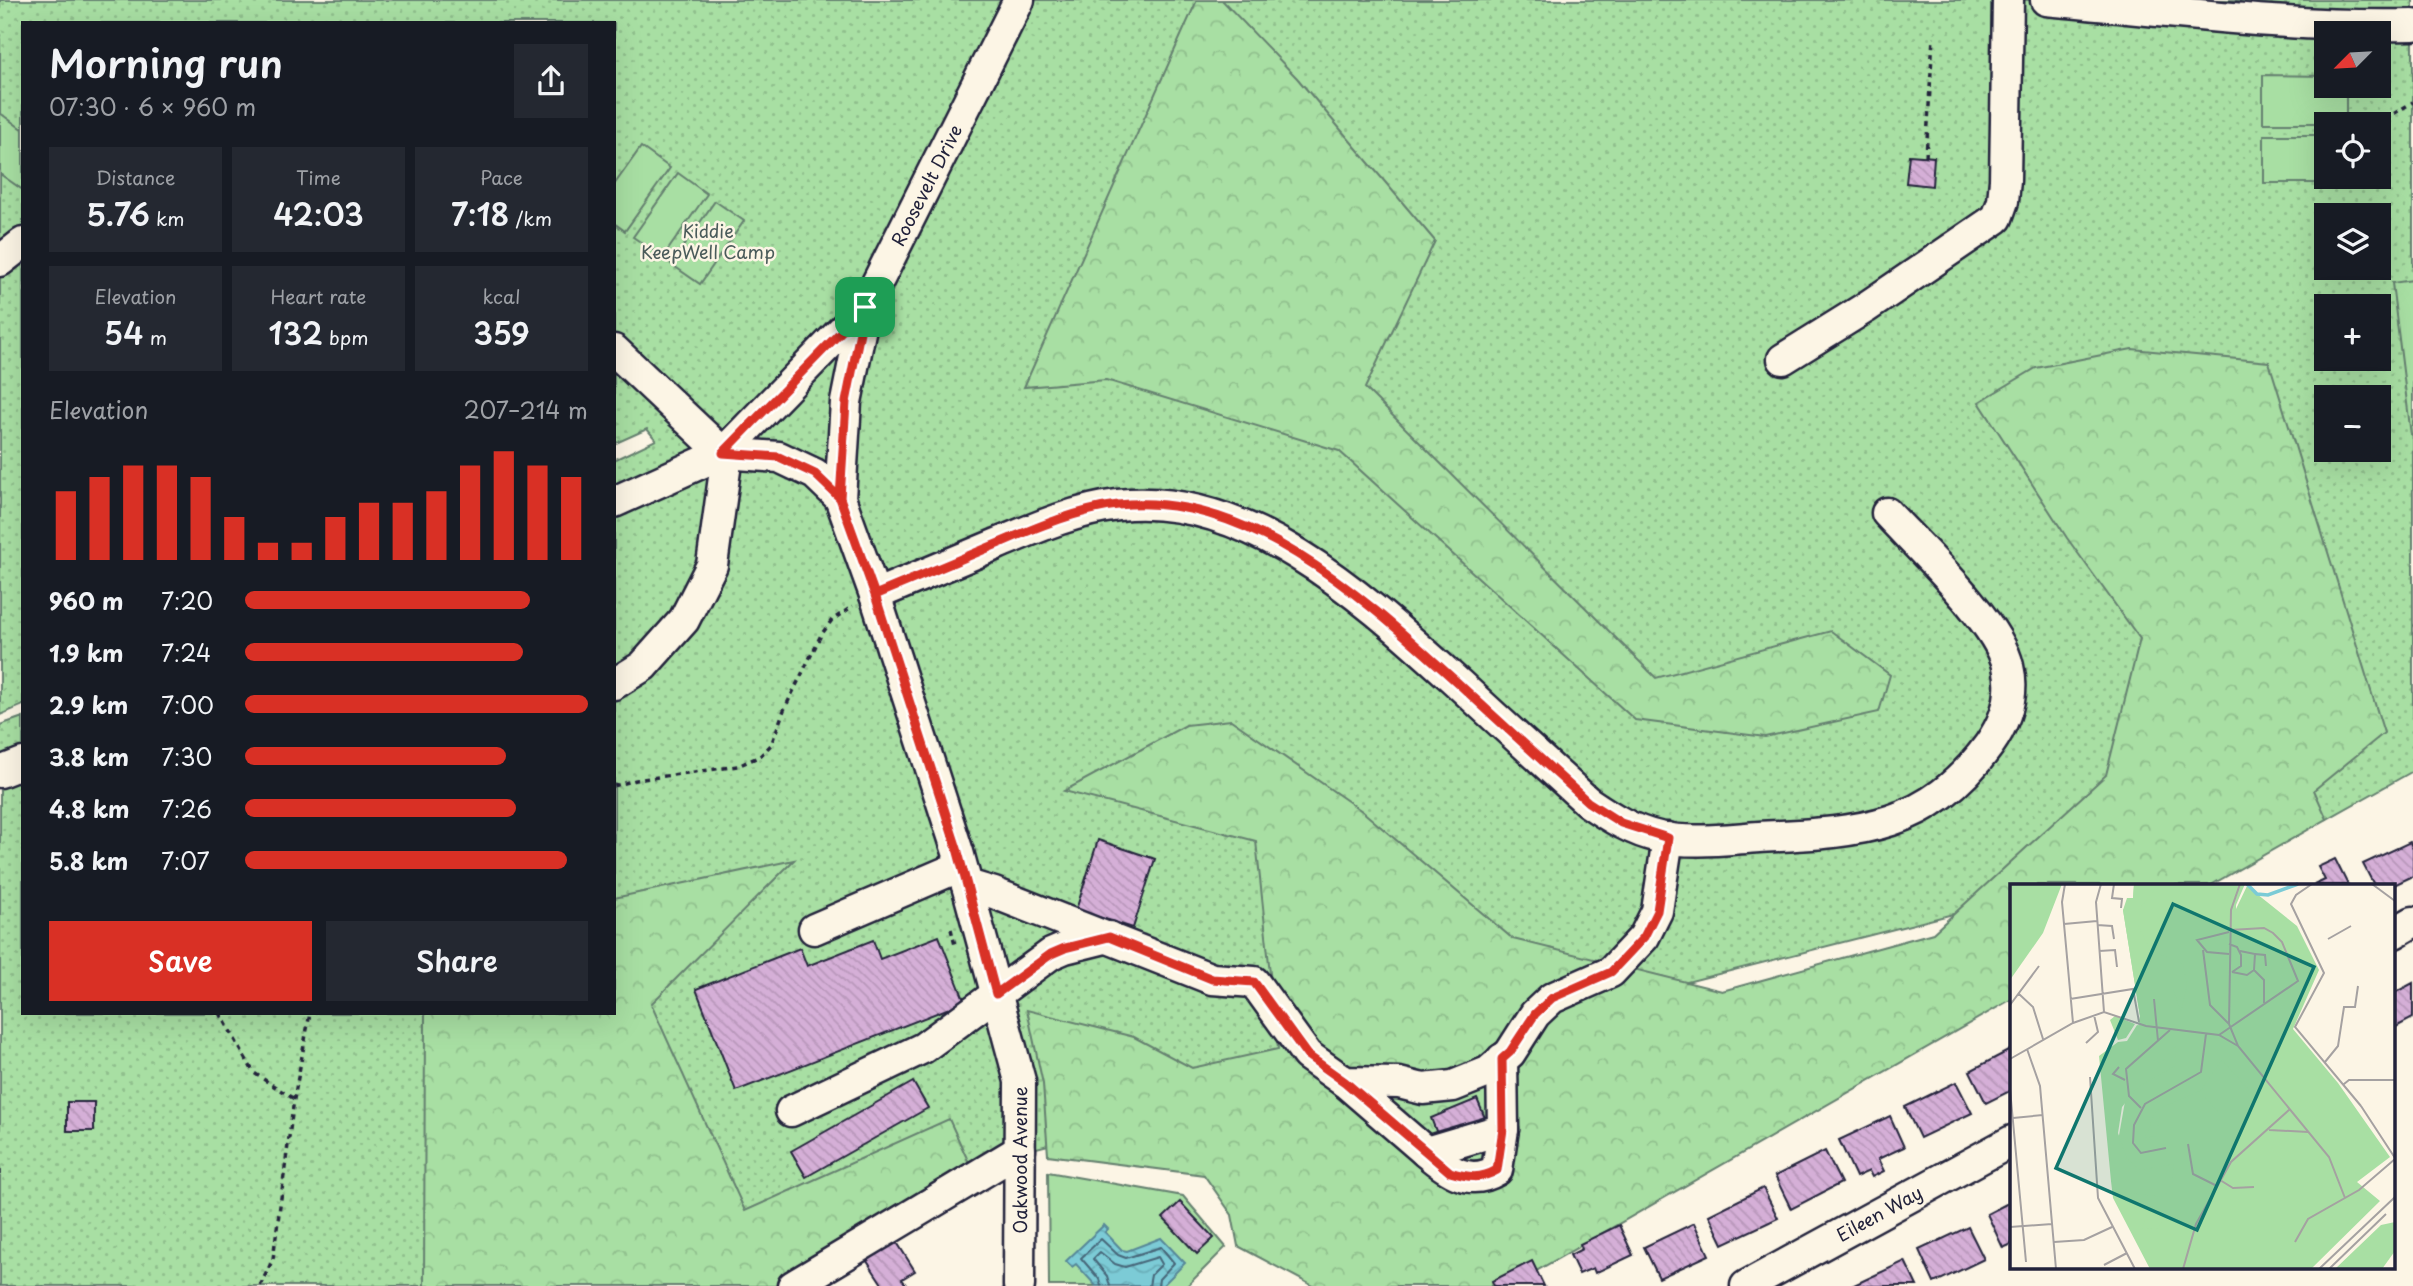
<!DOCTYPE html>
<meta charset="utf-8">
<style>
:root{--surface:#171b24;--page:#242831;--text:#f1f3f6;--muted:#9ea1a6;--accent:#d93025}
body{margin:0;font-family:"Playpen Sans",sans-serif;background:var(--page);color:var(--text);height:100vh;display:flex;flex-direction:column;font-size:26px;white-space:nowrap}
*{box-sizing:border-box;margin:0}
p{font-size:23px;color:var(--muted)}
.icon{flex:none;width:38px;height:38px;fill:none;stroke:currentColor;stroke-width:2;stroke-linecap:round;stroke-linejoin:round}
.map{position:relative;flex:1;overflow:hidden}
.side{position:absolute;left:21px;top:21px;width:595px;height:994px;display:flex;flex-direction:column;background:var(--surface);border-radius:0px;box-shadow:0 7px 28px #0002}
.side>*{flex:none}
.needle{width:46px;rotate:246deg}
.tools{position:absolute;left:2314px;top:21px;display:grid;gap:14px}
.tools a{display:grid;place-items:center;width:77px;height:77px;border-radius:0px;background:var(--surface);box-shadow:0 7px 28px #0002;font-size:35px}
.pin{position:absolute;display:grid;place-items:center;width:60px;height:60px;color:#fff;margin:-30px;border-radius:14px;box-shadow:0 4px 10px #0006}
.round{display:grid;place-items:center;flex:none;width:74px;height:74px;border-radius:0px;background:var(--page)}
.summary{display:flex;align-items:center;justify-content:space-between;height:119px;padding:0 28px}
h1{font-size:38px;font-weight:600;line-height:52px}
.figures{display:grid;grid-template-columns:repeat(3,1fr);gap:10px;height:119px;padding:7px 28px}
.figures div{display:grid;align-content:center;border-radius:0px;background:var(--page);text-align:center}
.figures b{font-size:30px;font-weight:600}
.figures small{font-size:19px;font-weight:400}
.figures p{font-size:19px}
.chart{height:196px;padding:14px 28px}
.chart p{display:flex;justify-content:space-between}
.chart svg{width:100%;height:126px;margin-top:7px;stroke:var(--accent);stroke-width:6}
.primary-button{display:flex;gap:14px;margin-top:auto;padding:14px 28px}
.primary-button a{flex:1;height:80px;border-radius:0px;background:var(--accent);color:#fff;font-size:28px;font-weight:600;line-height:80px;text-align:center}
.primary-button a+a{background:var(--page);color:var(--text)}
ul{padding:0 28px;list-style:none;font-size:23px}
li{display:grid;grid-template-columns:112px 84px 1fr;align-items:center;height:52px}
li i{height:18px;border-radius:9px;background:var(--accent)}
.map>svg:first-child{display:block}
.grass{fill:url(#grass-dots);stroke:#65806f;stroke-width:2;fill-rule:evenodd}
.forest{fill:url(#forest-crowns);stroke:#65806f;stroke-width:2}
.pitch{fill:#a8dfa3;stroke:#65806f;stroke-width:2}
.water{fill:url(#water-waves);stroke:#578798;stroke-width:2}
.lines{fill:none;stroke-linecap:round;stroke-linejoin:round}
.shore{stroke:#466679;stroke-width:2}
.building{fill:url(#building-back-hatch);stroke:#22223b;stroke-width:2}
.minor-casing{stroke:#22223b;stroke-width:35}
.path{stroke:#22223b;stroke-width:3.5;stroke-dasharray:5 5;stroke-linecap:butt}
.minor{stroke:#fcf5e5;stroke-width:30}
.route-casing{stroke:#fff;stroke-width:14}
.route{stroke:#d93025;stroke-width:9}
.labels{text-anchor:middle;dominant-baseline:central;stroke-width:5;stroke-linejoin:round;paint-order:stroke}
.street-label{font-size:18px;fill:#22223b;stroke:#fcf5e5}
.park-label{font-size:18px;fill:#4a5b5a;stroke:#fcf5e5}
.inset-river{fill:none;stroke:#7bcbd6;stroke-width:3.5}
.inset-road{fill:none;stroke:#a5a1a1;stroke-width:2}
.view{fill:#0f766e;fill-opacity:0.15;stroke:#0f766e;stroke-width:3.5}
.inset-edge{fill:none;stroke:#22223b;stroke-width:3.5}
</style>
<div class="map">
<svg width="2413" height="1286" viewBox="0 0 2413 1286">
<defs>
<pattern id="grass-dots" width="8" height="8" patternUnits="userSpaceOnUse" patternTransform="scale(1.75)"><rect width="8" height="8" fill="#a8dfa3"/><path d="M2 2h.1M6 6h.1" fill="none" stroke="#90bf8d" stroke-width="1.8" stroke-linecap="round"/></pattern>
<pattern id="forest-crowns" width="20" height="18" patternUnits="userSpaceOnUse" patternTransform="scale(1.75)"><rect width="20" height="18" fill="#a8dfa3"/><path d="M2 6a3 3 0 1 1 6 0M12 15a3 3 0 1 1 6 0" fill="none" stroke="#90bf8d"/></pattern>
<pattern id="water-waves" width="16" height="10" patternUnits="userSpaceOnUse" patternTransform="scale(1.75)"><rect width="16" height="10" fill="#7bcbd6"/><path d="M0 5q4-4 8 0t8 0" fill="none" stroke="#6aaeb9"/></pattern>
<pattern id="building-back-hatch" width="6" height="6" patternUnits="userSpaceOnUse" patternTransform="scale(1.75)"><rect width="6" height="6" fill="#d5afd7"/><path d="M-1 5l2 2M0 0l6 6M5-1l2 2" fill="none" stroke="#b796b9"/></pattern>
</defs>
<rect width="100%" height="100%" fill="#fcf5e5"/>
<filter id="ink" filterUnits="userSpaceOnUse"><feTurbulence type="fractalNoise" baseFrequency=".0143" numOctaves="2"/><feDisplacementMap in="SourceGraphic" scale="14" xChannelSelector="R" yChannelSelector="G"/><feConvolveMatrix kernelMatrix="1 2 1 2 8 2 1 2 1" color-interpolation-filters="sRGB"/></filter>
<g filter="url(#ink)">
<!-- grass -->
<path class="grass" d="M0,0h2413v771l-86,48 -315,66v14l-1042,266 -187,121h-783v-561l23,-8v296h591v-553l42,-20 -9,-11 -33,15v-421h-591v682l-23,10zM2326,33h52v53h-52zM2326,124h52v53h-52zM2326,215h52v53h-52zM2326,306h52v53h-52zM2326,397h52v53h-52z"/>
<!-- forest -->
<g class="forest">
<path d="M1197,0h25l75,78 138,163 -70,147 291,290 175,-47 59,44 -11,37 -114,25 -130,-17 -296,-269 -233,-71 -82,7z"/>
<path d="M2132,349l137,13 115,371 -70,57 13,29 -116,66h-199v114l-502,287h-197l-75,-40 -6,-31 -28,-40 -156,-20 -5,-71 -16,-74 107,27 58,31 86,-19 -22,-208 -192,-50 122,-66 45,-5 131,91 151,128 209,52 211,-58 173,-158 34,-136 -73,-101 -88,-136 57,-34z"/>
<path d="M794,860l-143,144 94,207 204,-92 21,46 -187,121h-359l1,-273h189v-115z"/>
</g>
<!-- pitch -->
<g class="pitch">
<path d="M2263,75l63,1v10h20v37h-83z"/>
<path d="M0,113l23,17v60l-23,-16z"/>
<path d="M2264,135h62v42h20v6h-82z"/>
<path d="M641,147l29,21 -45,63 -11,-8v-38z"/>
<path d="M678,173l29,21 -44,63 -30,-20z"/>
<path d="M715,201l29,20 -44,63 -29,-20z"/>
<path d="M2413,280v154l-2,1 -19,-152z"/>
<path d="M1048,1172l135,24 43,51 -39,39h-138z"/>
</g>
<!-- water -->
<path class="water" d="M1104,1225l4,4 -3,3 17,18 5,1 34,-13 24,25 -23,23h-66l-20,-22 -4,3 -6,-6z"/>
<g class="lines">
<!-- shore -->
<g class="shore">
<path d="M1101,1286l-2,-7 -18,-21 20,-19 17,16 8,3 35,-11 13,16 -15,16 -1,7"/>
<path d="M1110,1286l-3,-10 -14,-17 7,-7 15,12 10,3 33,-10 4,7 -11,11 -2,11"/>
</g>
</g>
<!-- building -->
<g class="building">
<path d="M1909,155l25,2 -2,29 -26,-3z"/>
<path d="M1098,840l57,19 -22,69 -57,-18z"/>
<path d="M2410,842l3,7v27l-19,9h-20l-11,-21z"/>
<path d="M2335,859l13,26h-34l11,-5 -7,-13z"/>
<path d="M939,936l26,66 -229,89 -40,-102 104,-41 7,18 66,-26 7,19z"/>
<path d="M2413,983v35l-19,10v-35z"/>
<path d="M2012,1049v41l-26,13 -16,-32z"/>
<path d="M913,1082l15,26 -122,69 -15,-26z"/>
<path d="M1956,1082l16,31 -52,25 -15,-31z"/>
<path d="M1477,1099l11,26 -47,19 -10,-26z"/>
<rect x="67" y="1102" width="27" height="29"/>
<path d="M1890,1116l14,31 -26,12 6,12 -12,6 -3,-6 -13,6 -17,-37z"/>
<path d="M1825,1151l16,32 -50,26 -16,-33z"/>
<path d="M1763,1188l15,30 -55,26 -14,-29z"/>
<path d="M2012,1201v43l-9,4 -16,-34z"/>
<path d="M1180,1202l34,36 -17,16 -34,-36z"/>
<path d="M1694,1223l15,32 -50,23 -15,-31z"/>
<path d="M1619,1225l14,30 -38,18 -2,-5 -14,6 -9,-19 12,-6 -2,-5z"/>
<path d="M1968,1227l16,32 -50,24 -15,-33z"/>
<path d="M893,1236l22,35 -13,8 5,7h-27l2,-2 -19,-29z"/>
<path d="M1532,1261l12,25h-50l-2,-5z"/>
<path d="M1905,1261l12,25h-65z"/>
</g>
<g class="lines">
<!-- minor casing -->
<g class="minor-casing">
<g id="minor">
<path d="M2046,0c122,11 244,28 367,25"/>
<path d="M0,261l23,-18"/>
<path d="M865,307l-19,95 -6,96 35,97 83,257 62,229 -1,205"/>
<path d="M614,350l109,103 56,4 36,17 25,24"/>
<path d="M1783,359l82,-51 132,-90 6,-17 2,-21 3,-180"/>
<path d="M614,502l109,-49 142,-146 154,-307"/>
<path d="M875,595c40,-17 81,-34 122,-51 38,-16 79,-34 121,-39 132,-15 250,97 341,179 43,40 86,79 129,118 22,15 44,29 71,35 32,7 68,2 100,0 99,-5 167,-6 230,-92 17,-24 26,-50 19,-79 -9,-43 -89,-118 -121,-153"/>
<path d="M614,684l29,-18 41,-46 28,-55 13,-95 -2,-17"/>
<path d="M0,772l23,-9"/>
<path d="M967,885l27,8 218,86 42,3 53,73 38,27 54,1 24,6 30,-3 35,-14 22,-19 25,-39 17,-16 59,-26 33,-35 13,-26 11,-73"/>
<path d="M814,929l147,-63"/>
<path d="M2394,933l19,-11"/>
<path d="M1345,1082l81,70 77,-23"/>
<path d="M791,1111l132,-63 128,-94 14,-6 44,-11"/>
<path d="M1426,1152c21,18 43,35 71,18l6,-41 -1,-70"/>
<path d="M793,1286l227,-136"/>
<path d="M1746,1286l266,-145"/>
</g>
</g>
<!-- path -->
<g class="path">
<path d="M2377,124l36,-22"/>
<path d="M1926,157l7,-120"/>
<path d="M614,786l22,-6 102,-14 22,-10 11,-11 13,-35 37,-75 11,-15 21,-14"/>
<path d="M951,929l4,16"/>
<path d="M220,1013l34,60 40,26"/>
<path d="M0,1170v8"/>
<path d="M260,1286l13,-27 21,-160 16,-86"/>
</g>
<!-- minor -->
<use href="#minor" class="minor"/>
</g>
</g>
<g class="lines" filter="url(#ink)">
<!-- route casing -->
<g class="route-casing">
<path id="route" d="M865,307l-19,95 -6,96 35,97 83,257 38,142 55,-40 14,-6 44,-11 103,42 42,3 53,73 38,27 105,90c17,5 30,8 47,-2l6,-41 -1,-70 8,-7 25,-38 17,-16 59,-26 33,-35 13,-26 11,-73 -47,-15 -33,-21c-43,-39 -86,-78 -129,-118 -91,-82 -209,-194 -341,-179 -42,5 -83,23 -121,39 -41,17 -82,34 -122,51l-35,-97 -25,-24 -36,-17 -56,-4 142,-146"/>
</g>
<!-- route -->
<use href="#route" class="route"/>
</g>
<g class="labels">
<!-- street labels -->
<g class="street-label">
<text transform="translate(926 185) rotate(-63)">Roosevelt Drive</text>
<text transform="translate(1019 1160) rotate(-90)">Oakwood Avenue</text>
<text transform="translate(1879 1213) rotate(-29)">Eileen Way</text>
</g>
<!-- park labels -->
<g class="park-label">
<text x="708" y="230">Kiddie<tspan x="708" dy="21">KeepWell Camp</tspan></text>
</g>
</g>
<!-- overview -->
<g transform="translate(2010 884)">
<rect width="385" height="385" fill="#fcf5e5"/>
<path d="M124,0h111l-9,21v4l11,-23 50,40 22,44 -26,59 45,54 52,74 -33,25 23,19 -69,68h-161l-37,-71 -2,-17 29,-165 -17,-106 10,-11zM385,338v29l-13,18h-47l46,-44z" fill="#a8dfa3"/>
<path d="M0,0h52l-19,49 -33,47zM124,0h25l-18,23 -3,18 12,25 33,14 4,21 -6,27 -8,-23h-27v27h-6l-17,-106 4,-12h6zM127,141l17,5 -15,15 -1,11 23,7 15,-18 -1,21 -37,21 -16,20 -4,26 9,26 13,11 34,-6 -2,19 -8,14 -46,-5 -7,-11 -12,-125 19,-14 9,-1zM212,176l35,39 -39,13 -13,-15 -45,18 -4,21 -11,2 11,-28 44,-19z" fill="#a8dfa3"/>
<path d="M105,132l20,8 -9,14 -8,2 -8,-20zM139,325l18,5 -10,15 -15,-1z" fill="#a8dfa3"/>
<path class="inset-river" d="M237,0l10,10 11,1 30,-11"/>
<path class="inset-road" d="M55,0l-3,18 11,121M91,0l-5,18 8,110M104,0l-2,14 10,1 -1,9M230,0l-9,26 -2,114 9,22 91,111 16,41M302,0l-16,11 -5,9 33,69 -29,54 66,79M362,0l23,17M54,40l33,-3M87,41l15,1 2,13M318,55l23,-13M219,60l8,3 4,8v11l-9,6M193,66l7,55 19,19M89,67l16,-1 2,17M219,70l-22,-2 -10,-12 32,-8M245,70l10,1 1,11M244,86l10,10v23M222,88l15,3 7,-5 1,-16 -15,-3M9,110l14,13 10,32M60,115l63,-10 6,33M144,115l4,42M0,121l29,-39M209,151l79,-54 -16,-39 -9,-9 -9,-5 -34,2M76,159l12,-11 -4,-17M17,165l13,37 16,183M0,175l63,-36 31,-11 42,14 73,9 19,11M315,178l13,-16 6,-39h11l3,-21M109,183l-6,7 12,6M80,193l8,121 37,71M334,200l5,-4h46M0,205l16,173M351,222l34,52M131,224l-12,-12 -3,-27 44,-39M3,234l30,-3M259,246l39,2M178,260l5,30 24,12M156,264l-25,5 -8,-10 1,-18 11,-21 56,-32 5,-38M210,296l13,8 21,-1M0,343l42,-3M44,358l30,-2 28,-13M285,358l13,-23 51,-29 36,-31M94,381l23,-12M173,385l13,-45 35,-62 59,-53M309,385l76,-72M319,385l57,-55"/>
<path class="view" d="M163,20l141,63 -117,263 -141,-62z"/>
<rect width="385" height="385" class="inset-edge"/>
</g>
</svg>
<div class="tools">
<a><svg class="needle" viewBox="-14 -14 28 28"><path d="M0-13l5 13h-10z" fill="#e53935"/><path d="M0 13l5-13h-10z" fill="#9ea1a6"/></svg></a>
<a><svg class="icon" aria-label="locate" viewBox="0 0 24 24"><circle cx="12" cy="12" r="6"/><path d="M12 2v4M12 18v4M2 12h4M18 12h4"/></svg></a>
<a><svg class="icon" aria-label="layers" viewBox="0 0 24 24"><path d="M12 4l9 5-9 5-9-5zM3 14l9 5 9-5"/></svg></a>
<a>+</a>
<a>−</a>
</div>
<div class="pin" style="left:865px;top:307px;background:#1e9e55"><svg class="icon" aria-label="arrive" viewBox="0 0 24 24"><path d="M6 21V4h12l-3 4 3 4H6"/></svg></div>
<section class="side">
<div class="summary"><div><h1>Morning run</h1><p>07:30 · 6 × 960 m</p></div><a class="round"><svg class="icon" aria-label="share" viewBox="0 0 24 24"><path d="M12 15V3M7 8l5-5 5 5M5 13v7h14v-7"/></svg></a></div>
<div class="figures">
<div><p>Distance</p><b>5.76<small> km</small></b></div>
<div><p>Time</p><b>42:03</b></div>
<div><p>Pace</p><b>7:18<small> /km</small></b></div>
</div>
<div class="figures">
<div><p>Elevation</p><b>54<small> m</small></b></div>
<div><p>Heart rate</p><b>132<small> bpm</small></b></div>
<div><p>kcal</p><b>359</b></div>
</div>
<div class="chart"><p><span>Elevation</span>207–214 m</p>
<svg viewBox="0 0 160 44" preserveAspectRatio="none"><path d="M5 44V20M15 44V15M25 44V11M35 44V11M45 44V15M55 44V29M65 44V38M75 44V38M85 44V29M95 44V24M105 44V24M115 44V20M125 44V11M135 44V6M145 44V11M155 44V15"/></svg>
</div>
<ul>
<li><b>960 m</b>7:20<i style="width:83%"></i></li>
<li><b>1.9 km</b>7:24<i style="width:81%"></i></li>
<li><b>2.9 km</b>7:00<i style="width:100%"></i></li>
<li><b>3.8 km</b>7:30<i style="width:76%"></i></li>
<li><b>4.8 km</b>7:26<i style="width:79%"></i></li>
<li><b>5.8 km</b>7:07<i style="width:94%"></i></li>
</ul>
<div class="primary-button"><a>Save</a><a>Share</a></div>
</section>
</div>
